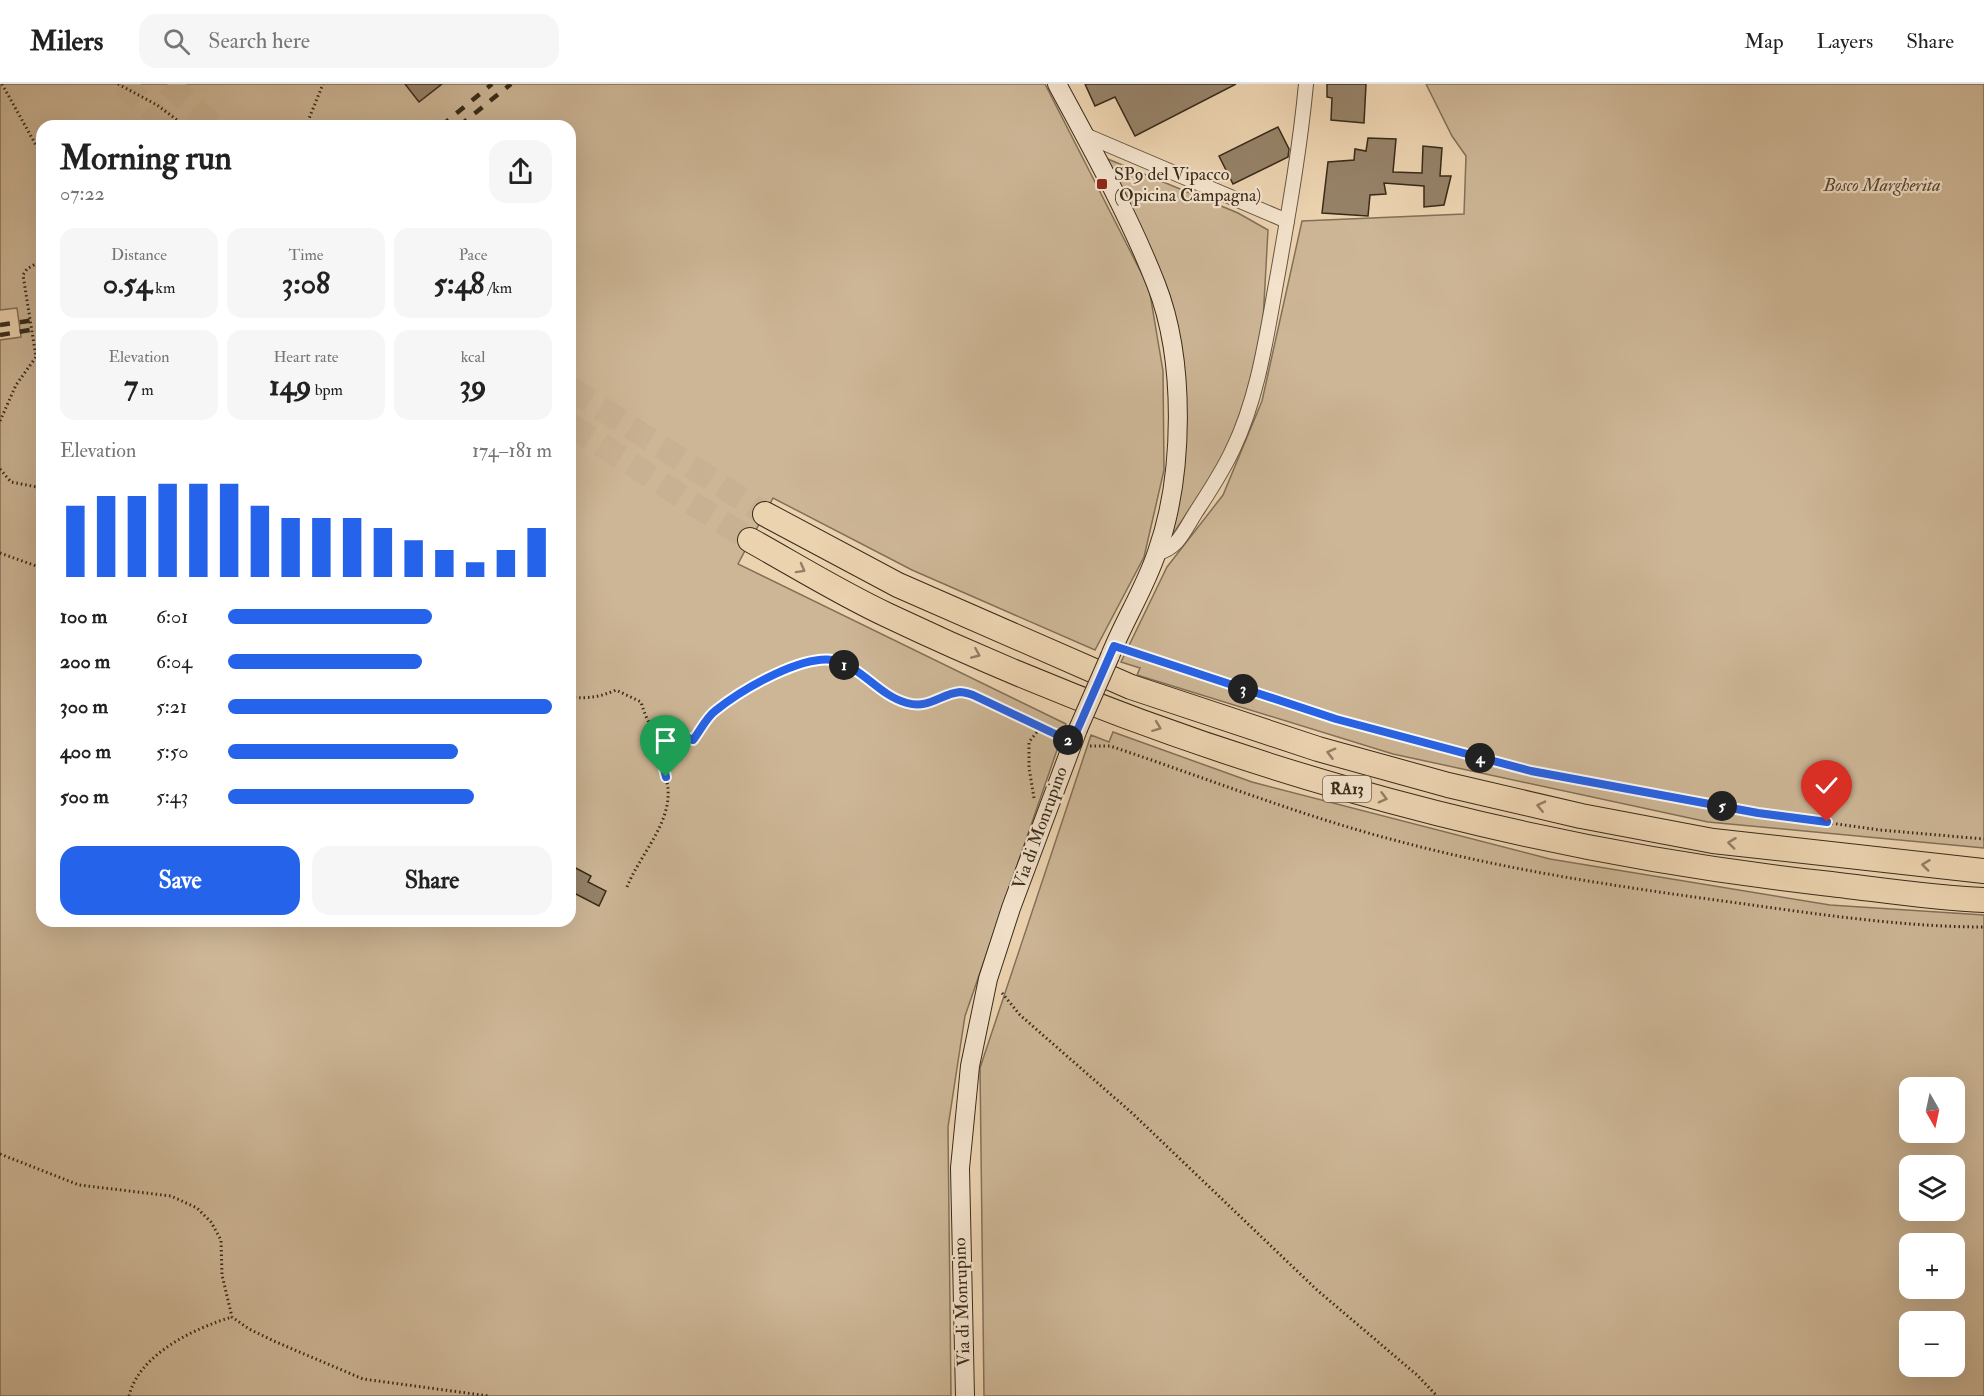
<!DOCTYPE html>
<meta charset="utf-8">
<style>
:root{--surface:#fff;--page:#f6f6f6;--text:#222;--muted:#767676;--line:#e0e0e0;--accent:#2563eb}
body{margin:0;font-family:"IM FELL Double Pica",serif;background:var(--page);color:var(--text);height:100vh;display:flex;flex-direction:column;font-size:22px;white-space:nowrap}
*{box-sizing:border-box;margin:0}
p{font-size:20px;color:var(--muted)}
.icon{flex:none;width:33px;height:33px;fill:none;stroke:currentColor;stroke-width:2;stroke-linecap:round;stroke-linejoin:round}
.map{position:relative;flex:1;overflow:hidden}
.panel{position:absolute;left:36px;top:36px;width:540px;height:807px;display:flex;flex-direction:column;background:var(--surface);border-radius:18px;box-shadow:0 6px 24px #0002}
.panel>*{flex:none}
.needle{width:39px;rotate:171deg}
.controls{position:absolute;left:1899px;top:993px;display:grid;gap:12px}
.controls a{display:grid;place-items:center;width:66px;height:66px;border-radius:12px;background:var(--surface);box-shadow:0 6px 24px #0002;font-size:30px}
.pin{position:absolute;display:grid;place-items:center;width:51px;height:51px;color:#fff;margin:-62px -26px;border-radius:50% 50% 50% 0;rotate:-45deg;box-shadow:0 0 6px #0007}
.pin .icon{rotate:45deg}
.km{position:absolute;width:30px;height:30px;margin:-15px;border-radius:50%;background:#222;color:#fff;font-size:16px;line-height:30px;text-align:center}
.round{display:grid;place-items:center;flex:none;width:63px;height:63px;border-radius:18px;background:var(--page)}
.summary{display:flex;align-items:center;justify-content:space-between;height:102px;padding:0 24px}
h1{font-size:33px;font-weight:700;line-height:45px}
.metrics{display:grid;grid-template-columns:repeat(3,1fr);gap:9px;height:102px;padding:6px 24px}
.metrics div{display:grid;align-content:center;border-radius:15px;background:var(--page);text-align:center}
.metrics b{font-size:30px;font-weight:700}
.metrics small{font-size:16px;font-weight:400}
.metrics p{font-size:16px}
.chart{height:168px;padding:12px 24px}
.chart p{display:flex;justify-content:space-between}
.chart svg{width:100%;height:108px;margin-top:6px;stroke:var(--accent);stroke-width:6}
.primary-button{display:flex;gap:12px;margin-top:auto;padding:12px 24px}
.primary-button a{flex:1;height:69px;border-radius:18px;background:var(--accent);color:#fff;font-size:24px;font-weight:700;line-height:69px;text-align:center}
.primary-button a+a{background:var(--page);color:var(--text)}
ul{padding:0 24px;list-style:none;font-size:20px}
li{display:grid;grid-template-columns:96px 72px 1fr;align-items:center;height:45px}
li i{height:15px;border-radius:8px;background:var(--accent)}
header{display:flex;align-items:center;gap:36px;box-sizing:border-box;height:84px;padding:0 30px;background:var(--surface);border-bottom:2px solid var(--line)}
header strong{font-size:28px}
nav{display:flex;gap:33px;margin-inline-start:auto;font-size:21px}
.search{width:420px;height:54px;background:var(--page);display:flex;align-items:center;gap:15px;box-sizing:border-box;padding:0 21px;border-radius:18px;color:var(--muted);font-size:22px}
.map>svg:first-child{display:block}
.green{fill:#cdb696;stroke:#827058;stroke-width:1.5;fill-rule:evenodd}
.building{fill:#968268;stroke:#382b19;stroke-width:1.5}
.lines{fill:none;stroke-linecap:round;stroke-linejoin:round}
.highway-tunnel{stroke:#c8b192;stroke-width:24;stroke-dasharray:24 12;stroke-linecap:butt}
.street-casing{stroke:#65553f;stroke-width:16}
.secondary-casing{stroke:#382b19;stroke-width:20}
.highway-casing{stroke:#382b19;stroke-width:26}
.path{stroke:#382b19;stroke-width:3;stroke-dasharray:1.5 3;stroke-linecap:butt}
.street{stroke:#f3e2cc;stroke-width:14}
.secondary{stroke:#f3e2cc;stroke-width:18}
.highway{stroke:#ecd3b0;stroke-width:24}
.rail{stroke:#382b19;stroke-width:4.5;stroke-dasharray:10 10;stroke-linecap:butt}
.secondary-bridge-casing{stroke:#382b19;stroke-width:20;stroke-linecap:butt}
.secondary-bridge{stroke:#f3e2cc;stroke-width:18}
.oneway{stroke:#927f64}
.route-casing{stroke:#fff;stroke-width:12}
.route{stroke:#2563eb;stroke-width:8}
.poi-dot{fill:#8f2418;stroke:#f3e2cc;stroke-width:2}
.labels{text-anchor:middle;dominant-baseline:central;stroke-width:4.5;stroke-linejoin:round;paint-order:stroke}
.shield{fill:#f3e2cc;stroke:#70624f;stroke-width:1.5}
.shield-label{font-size:16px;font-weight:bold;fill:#382b19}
.poi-label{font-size:18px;fill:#382b19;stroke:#f3e2cc;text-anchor:start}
.park-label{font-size:18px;font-style:italic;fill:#564732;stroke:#f3e2cc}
.street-label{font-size:18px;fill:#382b19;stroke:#f3e2cc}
</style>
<header>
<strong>Milers</strong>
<div class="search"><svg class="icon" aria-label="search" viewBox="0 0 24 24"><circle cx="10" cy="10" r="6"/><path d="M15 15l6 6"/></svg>Search here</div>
<nav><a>Map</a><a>Layers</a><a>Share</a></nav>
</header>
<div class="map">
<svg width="1984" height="1312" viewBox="0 0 1984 1312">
<rect width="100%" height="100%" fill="#ecd3b0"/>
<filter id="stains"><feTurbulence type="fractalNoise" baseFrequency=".00333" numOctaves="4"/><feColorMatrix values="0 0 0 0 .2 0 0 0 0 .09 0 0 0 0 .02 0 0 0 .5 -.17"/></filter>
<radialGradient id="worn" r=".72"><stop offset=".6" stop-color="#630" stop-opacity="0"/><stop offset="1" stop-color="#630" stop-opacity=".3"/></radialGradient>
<!-- green -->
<g class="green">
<path d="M0,0h1045l104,204 14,83 1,99 -20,87 -49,93 -183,-80 -139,-72 -35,66 328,160 -101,292 -17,111 3,269h-951v-1056l21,-3 -4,-29 -17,2zM42,42h528v795h-528z"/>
<path d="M1426,0h558v764l-276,-26 -315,-68 -256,-79 3,-7 -19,-6 46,-95 56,-72 39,-94 40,-180 162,-7 2,-58 -14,-20z"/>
<path d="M1103,73l135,56 30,17 -5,91 -7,44 -24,81 -61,91 8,-39 3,-113z"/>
<path d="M1113,648l139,50 298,77 280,46 154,10v481h-1000l-4,-328 111,-333 18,7zM1910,1004h44v44h-44zM1910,1082h44v44h-44zM1910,1160h44v44h-44zM1910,1238h44v44h-44z"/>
</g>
<!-- building -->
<g class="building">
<path d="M405,0h37l-23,18z"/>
<path d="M1085,0h151l-101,52 -20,-39 -20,9z"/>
<path d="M1327,0h39l-2,39 -33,-3 1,-22 -5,-1z"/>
<path d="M1278,43l11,22 -1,8 -55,27 -14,-28z"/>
<path d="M1368,54l28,1 -3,33 29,1 1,-27 19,2 -2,28h11l-7,29 -20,2v-21l-40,-3 2,11 -16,1 -2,21 -46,-3 6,-51 26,-2 1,-11 11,2z"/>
<path d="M570,781l21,11 -3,6 18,9 -7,15 -29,-15z"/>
</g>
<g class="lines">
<!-- highway-tunnel -->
<g class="highway-tunnel">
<path d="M122,0l47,42"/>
<path d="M168,0l46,42"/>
<path d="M570,304l195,126"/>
<path d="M570,341l180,115"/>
</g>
<!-- street casing -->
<g class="street-casing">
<g id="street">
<path d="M1085,51l202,86"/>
<path d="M1157,469c21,-4 28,-24 39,-41 13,-20 27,-41 37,-63 26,-54 34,-117 45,-176 11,-63 22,-125 28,-189"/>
</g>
</g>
<!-- secondary casing -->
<g class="secondary-casing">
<g id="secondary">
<path d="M1057,0c35,65 72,131 99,200 30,76 28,192 1,268 -12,36 -33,69 -47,104"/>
<path d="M965,1312l-5,-228 10,-102 18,-87 23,-71 67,-179"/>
</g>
</g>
<!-- highway casing -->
<g class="highway-casing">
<g id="highway">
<path d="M765,430l133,71 233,102 187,62 130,36 133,31 132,25 271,30"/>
<path d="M750,456c45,25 90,53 137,75 294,140 612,232 935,268 54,6 108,15 162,17"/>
</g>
</g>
<!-- path -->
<g class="path">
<path d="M2,0l40,72"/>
<path d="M118,0l39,21 28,21"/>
<path d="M306,42l17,-42"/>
<path d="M0,337l16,-36 20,-28 -13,-82 4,-6 15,-9"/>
<path d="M0,385l11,13 31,6"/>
<path d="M0,469l42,15"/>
<path d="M1129,568l207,67 195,52 227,42 122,17 104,9"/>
<path d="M570,613c17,2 30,0 46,-7l25,12c6,20 11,30 30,40"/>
<path d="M1090,662h20c94,31 188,69 284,94 115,31 233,48 351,64 78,11 161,23 239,23"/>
<path d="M1034,714l-5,-30v-26l12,-15"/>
<path d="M627,803c12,-31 44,-63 41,-98 -1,-11 -5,-22 -7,-33l16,-23 16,7c7,-9 13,-22 22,-29 25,-20 93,-62 125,-49 25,10 41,34 67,41 27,7 40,-14 66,-8l85,40"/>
<path d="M1002,909l18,22 112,98 185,177 100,85 20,21"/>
<path d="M0,1070l79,31 92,11 26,12 14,14 10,18 1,35 10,42 17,12 27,13 87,37 126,17"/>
<path d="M129,1312c10,-42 66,-68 103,-79"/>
</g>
<!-- street -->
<use href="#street" class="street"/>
<!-- secondary -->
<use href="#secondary" class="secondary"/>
<!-- highway -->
<use href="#highway" class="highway"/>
<!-- rail -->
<g class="rail">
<path d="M441,42l51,-42"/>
<path d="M459,42l52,-42"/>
<path d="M0,241l42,-6"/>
<path d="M0,251l42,-7"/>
</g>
<!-- secondary-bridge casing -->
<g class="secondary-bridge-casing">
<path id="secondary-bridge" d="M1078,645l32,-73"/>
</g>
<!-- secondary-bridge -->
<use href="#secondary-bridge" class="secondary-bridge"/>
</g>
<!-- one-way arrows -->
<defs><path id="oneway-chevron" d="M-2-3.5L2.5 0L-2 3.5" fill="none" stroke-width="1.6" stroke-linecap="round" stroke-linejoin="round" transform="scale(1.5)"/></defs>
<g class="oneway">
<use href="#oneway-chevron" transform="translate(801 485) rotate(29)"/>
<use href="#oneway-chevron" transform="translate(976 570) rotate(23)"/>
<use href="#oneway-chevron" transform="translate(1157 643) rotate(21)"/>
<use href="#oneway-chevron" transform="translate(1331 669) rotate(-165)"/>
<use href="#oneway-chevron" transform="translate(1383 714) rotate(15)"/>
<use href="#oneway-chevron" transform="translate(1541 722) rotate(-167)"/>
<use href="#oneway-chevron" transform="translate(1732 759) rotate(-173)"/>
<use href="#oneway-chevron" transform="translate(1926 781) rotate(-173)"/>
</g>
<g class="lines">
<!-- route casing -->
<g class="route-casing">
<path id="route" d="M666,693l-5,-21 16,-23 16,7c7,-9 13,-22 22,-29 25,-20 93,-62 126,-49 24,10 40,34 66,41 23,6 33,-9 53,-11 4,0 10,2 13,3l99,47 42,-96 222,73 195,52 227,42 69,9"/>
</g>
<!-- route -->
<use href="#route" class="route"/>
</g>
<!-- markers -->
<rect class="poi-dot" x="1096" y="94" width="12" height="12" rx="3"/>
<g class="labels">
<!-- shield labels -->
<rect class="shield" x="1323" y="692" width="48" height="26" rx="4.5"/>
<g class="shield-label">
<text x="1347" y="705">RA13</text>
</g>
<!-- poi labels -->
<g class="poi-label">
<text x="1114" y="90">SP9 del Vipacco<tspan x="1114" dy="21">(Opicina Campagna)</tspan></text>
</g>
<!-- park labels -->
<g class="park-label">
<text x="1882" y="101">Bosco Margherita</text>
</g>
<!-- street labels -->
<g class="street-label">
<text transform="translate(1040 744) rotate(-70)">Via di Monrupino</text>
<text transform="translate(962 1218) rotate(-92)">Via di Monrupino</text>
</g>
</g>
<rect width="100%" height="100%" filter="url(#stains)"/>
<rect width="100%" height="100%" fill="url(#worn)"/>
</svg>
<div class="controls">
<a><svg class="needle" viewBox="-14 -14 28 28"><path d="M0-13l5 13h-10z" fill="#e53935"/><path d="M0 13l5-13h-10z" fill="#767676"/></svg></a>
<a><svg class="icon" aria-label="layers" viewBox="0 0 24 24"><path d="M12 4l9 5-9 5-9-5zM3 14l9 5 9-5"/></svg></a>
<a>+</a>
<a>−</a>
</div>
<div class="pin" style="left:666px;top:693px;background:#1e9e55"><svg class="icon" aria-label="arrive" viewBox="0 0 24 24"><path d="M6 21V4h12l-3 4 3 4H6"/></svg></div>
<div class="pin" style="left:1827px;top:738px;background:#d93025"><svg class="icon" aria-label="check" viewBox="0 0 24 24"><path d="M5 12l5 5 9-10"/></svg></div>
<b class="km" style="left:844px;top:581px">1</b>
<b class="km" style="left:1068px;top:656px">2</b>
<b class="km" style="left:1243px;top:605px">3</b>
<b class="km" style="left:1480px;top:674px">4</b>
<b class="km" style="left:1722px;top:722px">5</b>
<section class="panel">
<div class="summary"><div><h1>Morning run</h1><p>07:22</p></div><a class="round"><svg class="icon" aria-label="share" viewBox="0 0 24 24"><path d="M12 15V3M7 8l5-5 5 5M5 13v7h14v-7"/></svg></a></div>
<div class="metrics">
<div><p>Distance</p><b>0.54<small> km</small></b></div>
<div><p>Time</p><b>3:08</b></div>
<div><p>Pace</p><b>5:48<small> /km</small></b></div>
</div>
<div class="metrics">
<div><p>Elevation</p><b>7<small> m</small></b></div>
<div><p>Heart rate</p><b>149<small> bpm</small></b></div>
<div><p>kcal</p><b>39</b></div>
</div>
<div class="chart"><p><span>Elevation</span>174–181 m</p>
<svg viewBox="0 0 160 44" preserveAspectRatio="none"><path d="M5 44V15M15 44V11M25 44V11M35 44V6M45 44V6M55 44V6M65 44V15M75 44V20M85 44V20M95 44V20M105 44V24M115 44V29M125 44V33M135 44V38M145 44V33M155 44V24"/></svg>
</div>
<ul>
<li><b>100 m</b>6:01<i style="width:63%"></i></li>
<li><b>200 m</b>6:04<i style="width:60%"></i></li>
<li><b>300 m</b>5:21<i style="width:100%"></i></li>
<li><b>400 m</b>5:50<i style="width:71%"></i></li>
<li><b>500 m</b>5:43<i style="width:76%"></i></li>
</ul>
<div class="primary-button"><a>Save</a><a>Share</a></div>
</section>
</div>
